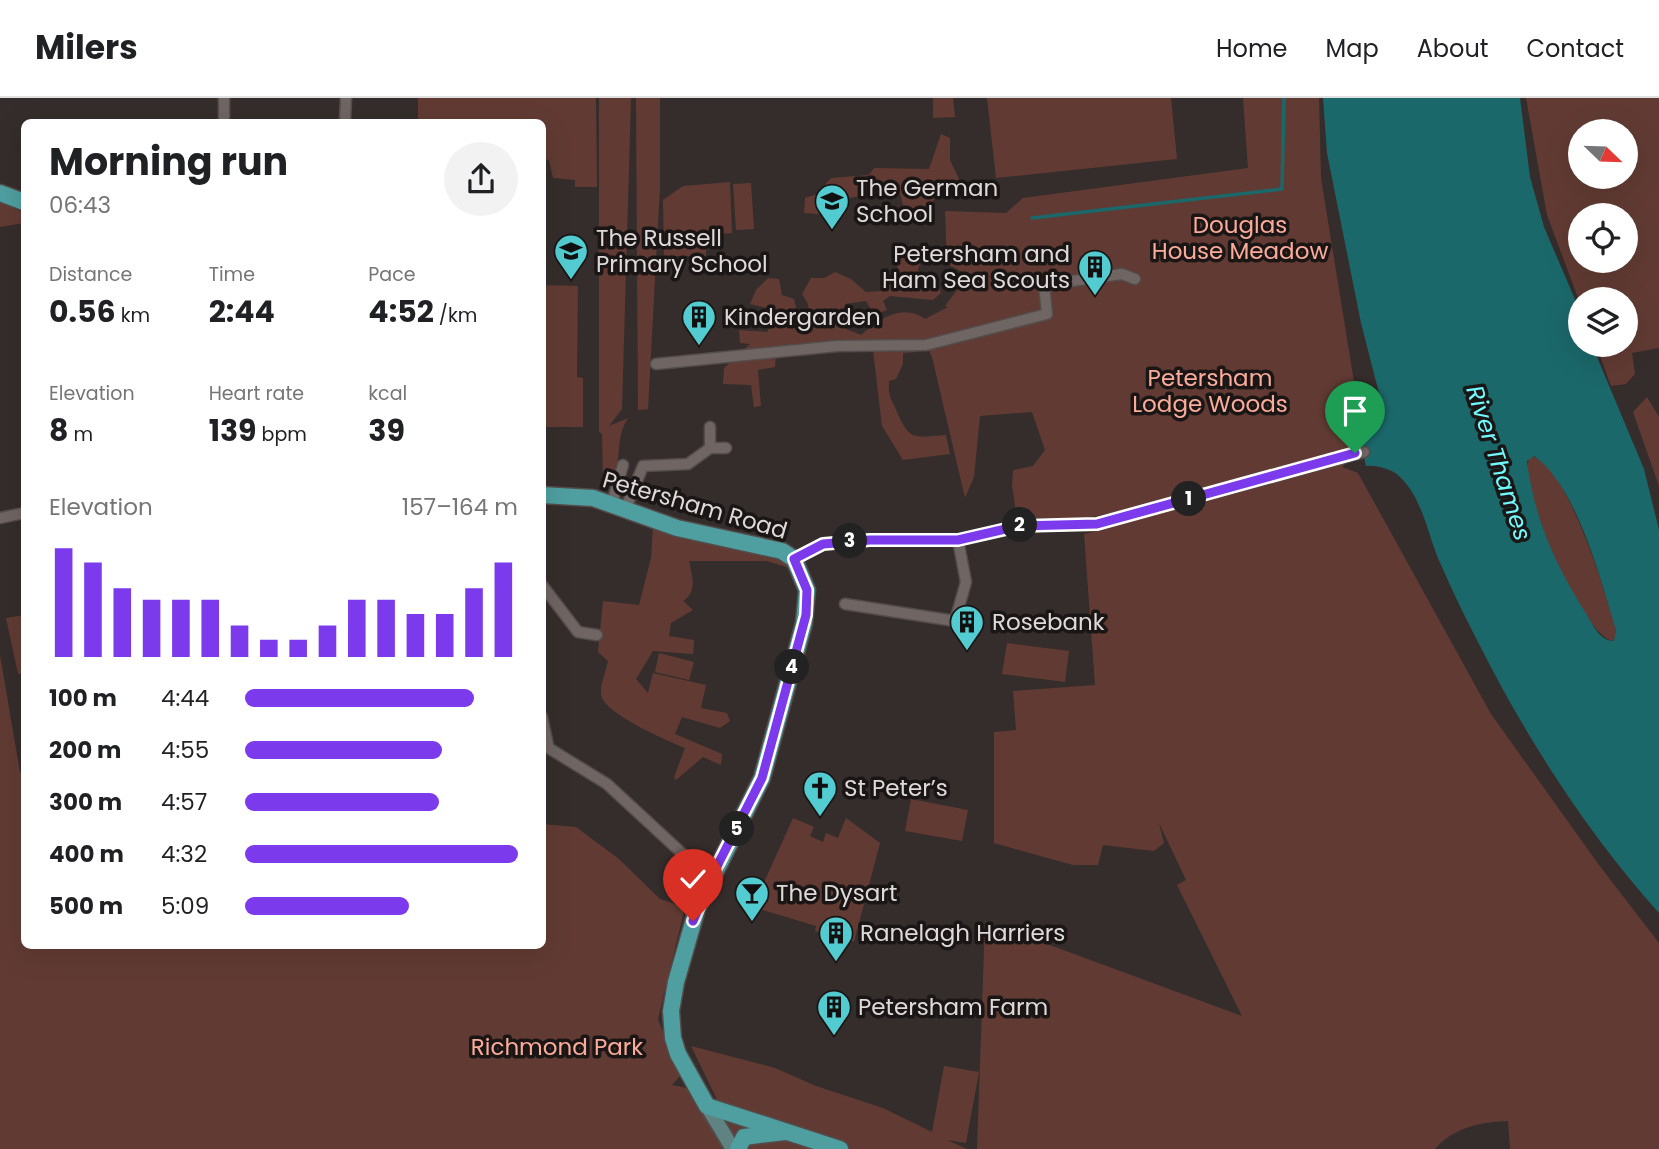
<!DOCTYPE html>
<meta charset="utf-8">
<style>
:root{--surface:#fff;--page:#f2f2f2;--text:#202124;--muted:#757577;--line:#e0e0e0;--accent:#7c3aed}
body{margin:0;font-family:Poppins,sans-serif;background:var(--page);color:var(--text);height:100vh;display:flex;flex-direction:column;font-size:26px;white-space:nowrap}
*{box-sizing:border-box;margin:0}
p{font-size:23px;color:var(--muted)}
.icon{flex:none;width:38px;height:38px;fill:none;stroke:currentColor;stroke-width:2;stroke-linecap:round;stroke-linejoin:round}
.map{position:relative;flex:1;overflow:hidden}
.sheet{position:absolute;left:21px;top:21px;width:525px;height:830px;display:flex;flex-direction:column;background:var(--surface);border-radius:10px;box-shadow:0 7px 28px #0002}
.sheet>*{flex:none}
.needle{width:46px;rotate:113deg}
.tools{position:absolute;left:1568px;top:21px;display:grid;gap:14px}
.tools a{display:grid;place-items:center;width:70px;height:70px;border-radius:50%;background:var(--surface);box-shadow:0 7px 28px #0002;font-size:35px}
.pin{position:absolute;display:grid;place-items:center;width:60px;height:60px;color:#fff;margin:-72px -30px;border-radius:50% 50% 50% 0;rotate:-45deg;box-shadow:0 0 7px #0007}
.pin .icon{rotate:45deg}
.km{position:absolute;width:35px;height:35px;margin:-18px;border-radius:50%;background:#222;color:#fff;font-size:19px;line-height:35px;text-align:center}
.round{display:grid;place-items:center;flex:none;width:74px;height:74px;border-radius:37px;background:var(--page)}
.headline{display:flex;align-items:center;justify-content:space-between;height:119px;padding:0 28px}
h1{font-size:38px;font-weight:700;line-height:52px}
.stats{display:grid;grid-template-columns:repeat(3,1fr);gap:10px;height:119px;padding:7px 28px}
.stats div{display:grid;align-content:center}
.stats b{font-size:30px;font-weight:700}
.stats small{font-size:19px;font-weight:400}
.stats p{font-size:19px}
.chart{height:196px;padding:14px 28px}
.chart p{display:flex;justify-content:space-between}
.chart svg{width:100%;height:126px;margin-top:7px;stroke:var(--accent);stroke-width:6}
ul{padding:0 28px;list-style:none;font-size:23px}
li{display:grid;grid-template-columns:112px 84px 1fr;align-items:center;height:52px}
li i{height:18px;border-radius:9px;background:var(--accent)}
header{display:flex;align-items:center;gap:42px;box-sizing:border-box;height:98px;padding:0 35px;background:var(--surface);border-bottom:2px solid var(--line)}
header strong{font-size:33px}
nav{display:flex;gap:38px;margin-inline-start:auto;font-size:24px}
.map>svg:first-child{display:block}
.green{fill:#613b33;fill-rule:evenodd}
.water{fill:#1b686b;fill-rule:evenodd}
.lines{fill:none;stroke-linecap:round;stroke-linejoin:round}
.stream{stroke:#1b686b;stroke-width:3.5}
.minor-casing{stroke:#534c4a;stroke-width:13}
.secondary-casing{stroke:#534c4a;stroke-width:18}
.primary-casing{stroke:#534c4a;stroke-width:19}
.minor{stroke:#6f6563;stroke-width:10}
.secondary{stroke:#5f8282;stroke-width:14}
.primary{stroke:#4f9fa0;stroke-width:16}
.route-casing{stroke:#fff;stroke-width:14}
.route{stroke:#7c3aed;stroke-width:9}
.labels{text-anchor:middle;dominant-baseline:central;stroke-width:7;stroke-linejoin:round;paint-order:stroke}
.poi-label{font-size:23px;fill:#dfd9d8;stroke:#1a1615;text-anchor:start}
.park-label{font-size:23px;fill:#faab9a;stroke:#1a1615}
.street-label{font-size:23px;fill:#dfd9d8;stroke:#1a1615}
.water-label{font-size:24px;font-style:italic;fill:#71fbff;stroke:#1a1615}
</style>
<header>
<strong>Milers</strong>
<nav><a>Home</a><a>Map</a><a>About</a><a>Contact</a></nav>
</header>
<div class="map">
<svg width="1659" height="1051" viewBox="0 0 1659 1051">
<rect width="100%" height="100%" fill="#352d2b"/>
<!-- green -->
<g class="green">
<path d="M418,0h178l1,89h-22v-7l-22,-2 -4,-18 -6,-1 -1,-37h-124z"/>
<path d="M599,0h32l-9,311 -13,17 19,-8c-14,22 -5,43 -16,62l-9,-2 -1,-44 -3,-2z"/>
<path d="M636,0h24v89l-12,222 -10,1z"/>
<path d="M933,0h20l2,19 -22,1z"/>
<path d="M987,0h184l6,61 -181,19z"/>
<path d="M1243,0h76l2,80 40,247 -15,38 -4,4 16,6 133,241 108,151 60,78v206h-149l-2,-28c-27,1 -54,6 -73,28h-458l8,-228 257,95 -65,-131 9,-5 -27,-57 5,20 -10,8 -51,-6 -5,20h-25l-79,-22v-111l22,-2 -3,-39 82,-6 -11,-151 13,-3 -10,-4 230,-57 -230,48h-70l-5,-32 1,-16 20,-4 12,-16 -13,-38 -52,4 -6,61 -9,21 -33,-141 -6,-12 -4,-1 -5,8 -14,1v11l-7,15 -7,2c-1,17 2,16 8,31 13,30 18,25 49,23l4,19 -47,6 -21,-34 -10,-84 -96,6 -1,19 -17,3 3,36 -7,1 -3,-22 -28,-1 1,-16 26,-24 -10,-1 -1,-13 28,2 3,-5 -8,-5 5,-14 -17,-4 6,-14 12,-12 11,1 3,16 12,4 2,9 -14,11 18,12 10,-7 -2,-20 -6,-10 9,-16h13l11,-6 16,7 15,13 16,-1 7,-11 13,1 -9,-28 8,-7 14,2 7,8 -4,14 5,9 14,3 4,11 -8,7 -43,-4 -7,5 4,9 -13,5 -8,-14 -21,3 1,25 15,6c18,-16 41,-32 64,-16l23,-12 -3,-1 23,-31 -21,-11 -2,-53 61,2 17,-15 225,-30z"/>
<path d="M1526,0h133v250l-27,5 3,21 -9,10 -15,2 -15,-41h30v-46h-46v4l-33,-88zM1580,33h46v46h-46zM1580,117h46v46h-46z"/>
<path d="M941,36l9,4v22l9,19 -6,8h-13l-11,23 -24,2 -6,-22 -70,11 -11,13 -14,-1 1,-15 19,-6v-6l7,-8 38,-3 5,-7 55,1z"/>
<path d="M730,84l2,51 -26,2v21h-42l-1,-56 20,-14z"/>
<path d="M751,85l3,46 -18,1 -3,-46z"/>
<path d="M0,104l24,11v10l-24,4z"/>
<path d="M543,187l35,1 -1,91 6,1v49h-38z"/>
<path d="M1647,299l12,20v69l-26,-74z"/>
<path d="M1530,358c36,3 77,142 86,174l-2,11c-30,-1 -99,-156 -84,-185z"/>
<path d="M653,429l123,28 9,5 4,8 -22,-7h-78c3,15 9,30 -6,40l10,9 -22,13 -2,13 25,4 -1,14 -40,-3 -17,28 12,14 5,-20 53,12 -5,23 26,5 3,8 -10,7 -38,-11 -7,17 47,20 -1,11 -18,-8 -27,23 -2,-3 11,-29c-17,-7 -83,-35 -84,-54 -1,-9 5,-23 7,-33l-10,-9 5,-51 36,4 12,-47z"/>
<path d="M24,517v58l-6,1 -12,-56z"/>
<path d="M1007,545l62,8 -4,31 -63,-8z"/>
<path d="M659,555l35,9 -5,18 -34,-8z"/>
<path d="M0,557l20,117 4,1v172h518l1,-121 33,3 43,32 41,40 25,8 -27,112 22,57 -8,9 15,3 36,61h-723z"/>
<path d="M911,701l57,11 -6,31 -57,-10z"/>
<path d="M793,720l21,9 -4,9 13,6 3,-9 12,5 8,-20 34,25 -26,99 -39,-11 1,-5 -63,-19z"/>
<path d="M691,948l84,22 41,18 67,22 49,24 12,-66 35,6 -13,71 -19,-3 20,9h-226z"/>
</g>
<!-- water -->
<path class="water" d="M1323,0h197l10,79 14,50 36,84v34h12l52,124 15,61v383c-72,-80 -134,-177 -182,-273 -14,-27 -27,-54 -39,-82 -11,-27 -16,-60 -38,-81 -8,-8 -23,-12 -34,-11l-6,-28 18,-27 2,-14 -19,-74 -34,-170zM1534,358c43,30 67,125 82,174l-2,11c-15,0 -21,-17 -29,-29 -30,-48 -51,-94 -58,-151z"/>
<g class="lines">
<!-- stream -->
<path class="stream" d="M1032,120l250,-29 2,-91"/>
<!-- minor casing -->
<g class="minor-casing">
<g id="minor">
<path d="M224,0v24"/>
<path d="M345,24l1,-24"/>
<path d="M656,266l181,-18 89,-1 121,-31 -3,-29 78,-11 13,5"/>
<path d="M710,350v-21"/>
<path d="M612,405l11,-38"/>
<path d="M626,410l17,-42 45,-2 22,-16h16"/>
<path d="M0,420l24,-5"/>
<path d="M794,461l29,-15 47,-4h88l61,-14 78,-2 267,-72"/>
<path d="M542,487l36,47 19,3"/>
<path d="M845,506l110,17 11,-39 -8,-42"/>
<path d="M542,619l6,28"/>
<path d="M542,646l65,40 79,73 26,19"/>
</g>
</g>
<!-- secondary casing -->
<g class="secondary-casing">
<path id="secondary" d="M707,1008l26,43"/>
</g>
<!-- primary casing -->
<g class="primary-casing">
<g id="primary">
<path d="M0,95l24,9"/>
<path d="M542,397l51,3 84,30 105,23 12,8 13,31 -3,33 -42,155 -65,131 -21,73 -5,29 2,27 5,16 29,52 133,43"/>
<path d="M738,1051l6,-12 41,-5"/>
</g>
</g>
<!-- minor -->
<use href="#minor" class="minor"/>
<!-- secondary -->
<use href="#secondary" class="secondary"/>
<!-- primary -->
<use href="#primary" class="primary"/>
</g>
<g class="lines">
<!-- route casing -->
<g class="route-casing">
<path id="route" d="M693,823l19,-45 50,-98 44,-163 1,-25 -13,-31 29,-15 47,-4h88l61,-14 78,-2 258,-71"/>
</g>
<!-- route -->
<use href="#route" class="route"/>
</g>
<!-- icons -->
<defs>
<g id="school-pin" transform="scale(1.75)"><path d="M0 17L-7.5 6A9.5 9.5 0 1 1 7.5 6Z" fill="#52ccd0" stroke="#1a1615"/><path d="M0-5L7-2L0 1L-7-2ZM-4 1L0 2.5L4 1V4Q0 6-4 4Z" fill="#111"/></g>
<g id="building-pin" transform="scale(1.75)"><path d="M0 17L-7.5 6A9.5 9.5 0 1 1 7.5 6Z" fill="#52ccd0" stroke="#1a1615"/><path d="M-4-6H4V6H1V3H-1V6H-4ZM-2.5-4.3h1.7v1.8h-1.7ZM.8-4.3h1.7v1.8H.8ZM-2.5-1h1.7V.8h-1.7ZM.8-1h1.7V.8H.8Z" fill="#111"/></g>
<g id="church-pin" transform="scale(1.75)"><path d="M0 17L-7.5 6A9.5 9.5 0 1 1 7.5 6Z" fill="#52ccd0" stroke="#1a1615"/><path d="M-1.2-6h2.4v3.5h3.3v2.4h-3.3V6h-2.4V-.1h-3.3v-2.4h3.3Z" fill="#111"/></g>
<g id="bar-pin" transform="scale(1.75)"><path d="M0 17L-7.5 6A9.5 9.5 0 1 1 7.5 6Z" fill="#52ccd0" stroke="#1a1615"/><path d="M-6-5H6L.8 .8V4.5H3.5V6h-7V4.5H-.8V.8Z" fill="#111"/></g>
</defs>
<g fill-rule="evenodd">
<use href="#school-pin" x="832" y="103"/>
<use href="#school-pin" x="571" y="153"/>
<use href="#building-pin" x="1095" y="169"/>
<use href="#building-pin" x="699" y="219"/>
<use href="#building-pin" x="967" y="524"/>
<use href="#church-pin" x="820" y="690"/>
<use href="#bar-pin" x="752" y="795"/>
<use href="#building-pin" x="836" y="835"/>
<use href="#building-pin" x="834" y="909"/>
</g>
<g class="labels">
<!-- poi labels -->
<g class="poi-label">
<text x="856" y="90">The German<tspan x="856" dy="26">School</tspan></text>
<text x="596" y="140">The Russell<tspan x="596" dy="26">Primary School</tspan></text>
<text x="1070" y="156" text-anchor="end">Petersham and<tspan x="1070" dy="26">Ham Sea Scouts</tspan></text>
<text x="724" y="219">Kindergarden</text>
<text x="992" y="524">Rosebank</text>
<text x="844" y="690">St Peter’s</text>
<text x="776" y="795">The Dysart</text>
<text x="860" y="835">Ranelagh Harriers</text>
<text x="858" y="909">Petersham Farm</text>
</g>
<!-- park labels -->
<g class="park-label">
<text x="1240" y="127">Douglas<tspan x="1240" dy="26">House Meadow</tspan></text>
<text x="1210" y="280">Petersham<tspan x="1210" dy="26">Lodge Woods</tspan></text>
<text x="557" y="949">Richmond Park</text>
</g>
<!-- street labels -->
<g class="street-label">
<text transform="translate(695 407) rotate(16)">Petersham Road</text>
</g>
<!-- water labels -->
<g class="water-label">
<text transform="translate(1499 365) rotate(72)">River Thames</text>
</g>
</g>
</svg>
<div class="tools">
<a><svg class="needle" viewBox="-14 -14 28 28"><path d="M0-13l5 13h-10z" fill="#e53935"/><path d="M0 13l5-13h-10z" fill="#757577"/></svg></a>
<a><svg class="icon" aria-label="locate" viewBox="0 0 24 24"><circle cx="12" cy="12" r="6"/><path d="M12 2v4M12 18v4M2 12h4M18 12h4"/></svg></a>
<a><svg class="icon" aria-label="layers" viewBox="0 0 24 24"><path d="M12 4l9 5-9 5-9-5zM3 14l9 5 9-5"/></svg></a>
</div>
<div class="pin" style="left:1355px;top:355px;background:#1e9e55"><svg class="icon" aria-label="arrive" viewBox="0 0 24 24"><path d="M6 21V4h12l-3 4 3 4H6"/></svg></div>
<div class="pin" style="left:693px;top:823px;background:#d93025"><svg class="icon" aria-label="check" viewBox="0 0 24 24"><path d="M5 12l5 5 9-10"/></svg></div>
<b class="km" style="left:1189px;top:401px">1</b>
<b class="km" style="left:1020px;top:427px">2</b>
<b class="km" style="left:850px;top:443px">3</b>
<b class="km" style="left:792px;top:569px">4</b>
<b class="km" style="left:737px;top:731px">5</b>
<section class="sheet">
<div class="headline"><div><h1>Morning run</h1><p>06:43</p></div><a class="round"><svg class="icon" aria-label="share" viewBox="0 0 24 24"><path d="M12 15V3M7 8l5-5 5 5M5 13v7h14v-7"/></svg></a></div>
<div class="stats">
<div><p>Distance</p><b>0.56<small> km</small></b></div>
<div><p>Time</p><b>2:44</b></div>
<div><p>Pace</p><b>4:52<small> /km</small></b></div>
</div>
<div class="stats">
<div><p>Elevation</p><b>8<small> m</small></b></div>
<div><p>Heart rate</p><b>139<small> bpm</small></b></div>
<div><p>kcal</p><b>39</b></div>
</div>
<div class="chart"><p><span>Elevation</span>157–164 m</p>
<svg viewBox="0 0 160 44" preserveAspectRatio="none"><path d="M5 44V6M15 44V11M25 44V20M35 44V24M45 44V24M55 44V24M65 44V33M75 44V38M85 44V38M95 44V33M105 44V24M115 44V24M125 44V29M135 44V29M145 44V20M155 44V11"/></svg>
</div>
<ul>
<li><b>100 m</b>4:44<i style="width:84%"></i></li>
<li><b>200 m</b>4:55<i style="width:72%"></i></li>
<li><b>300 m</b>4:57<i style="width:71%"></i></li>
<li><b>400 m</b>4:32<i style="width:100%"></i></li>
<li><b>500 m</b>5:09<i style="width:60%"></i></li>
</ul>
</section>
</div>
